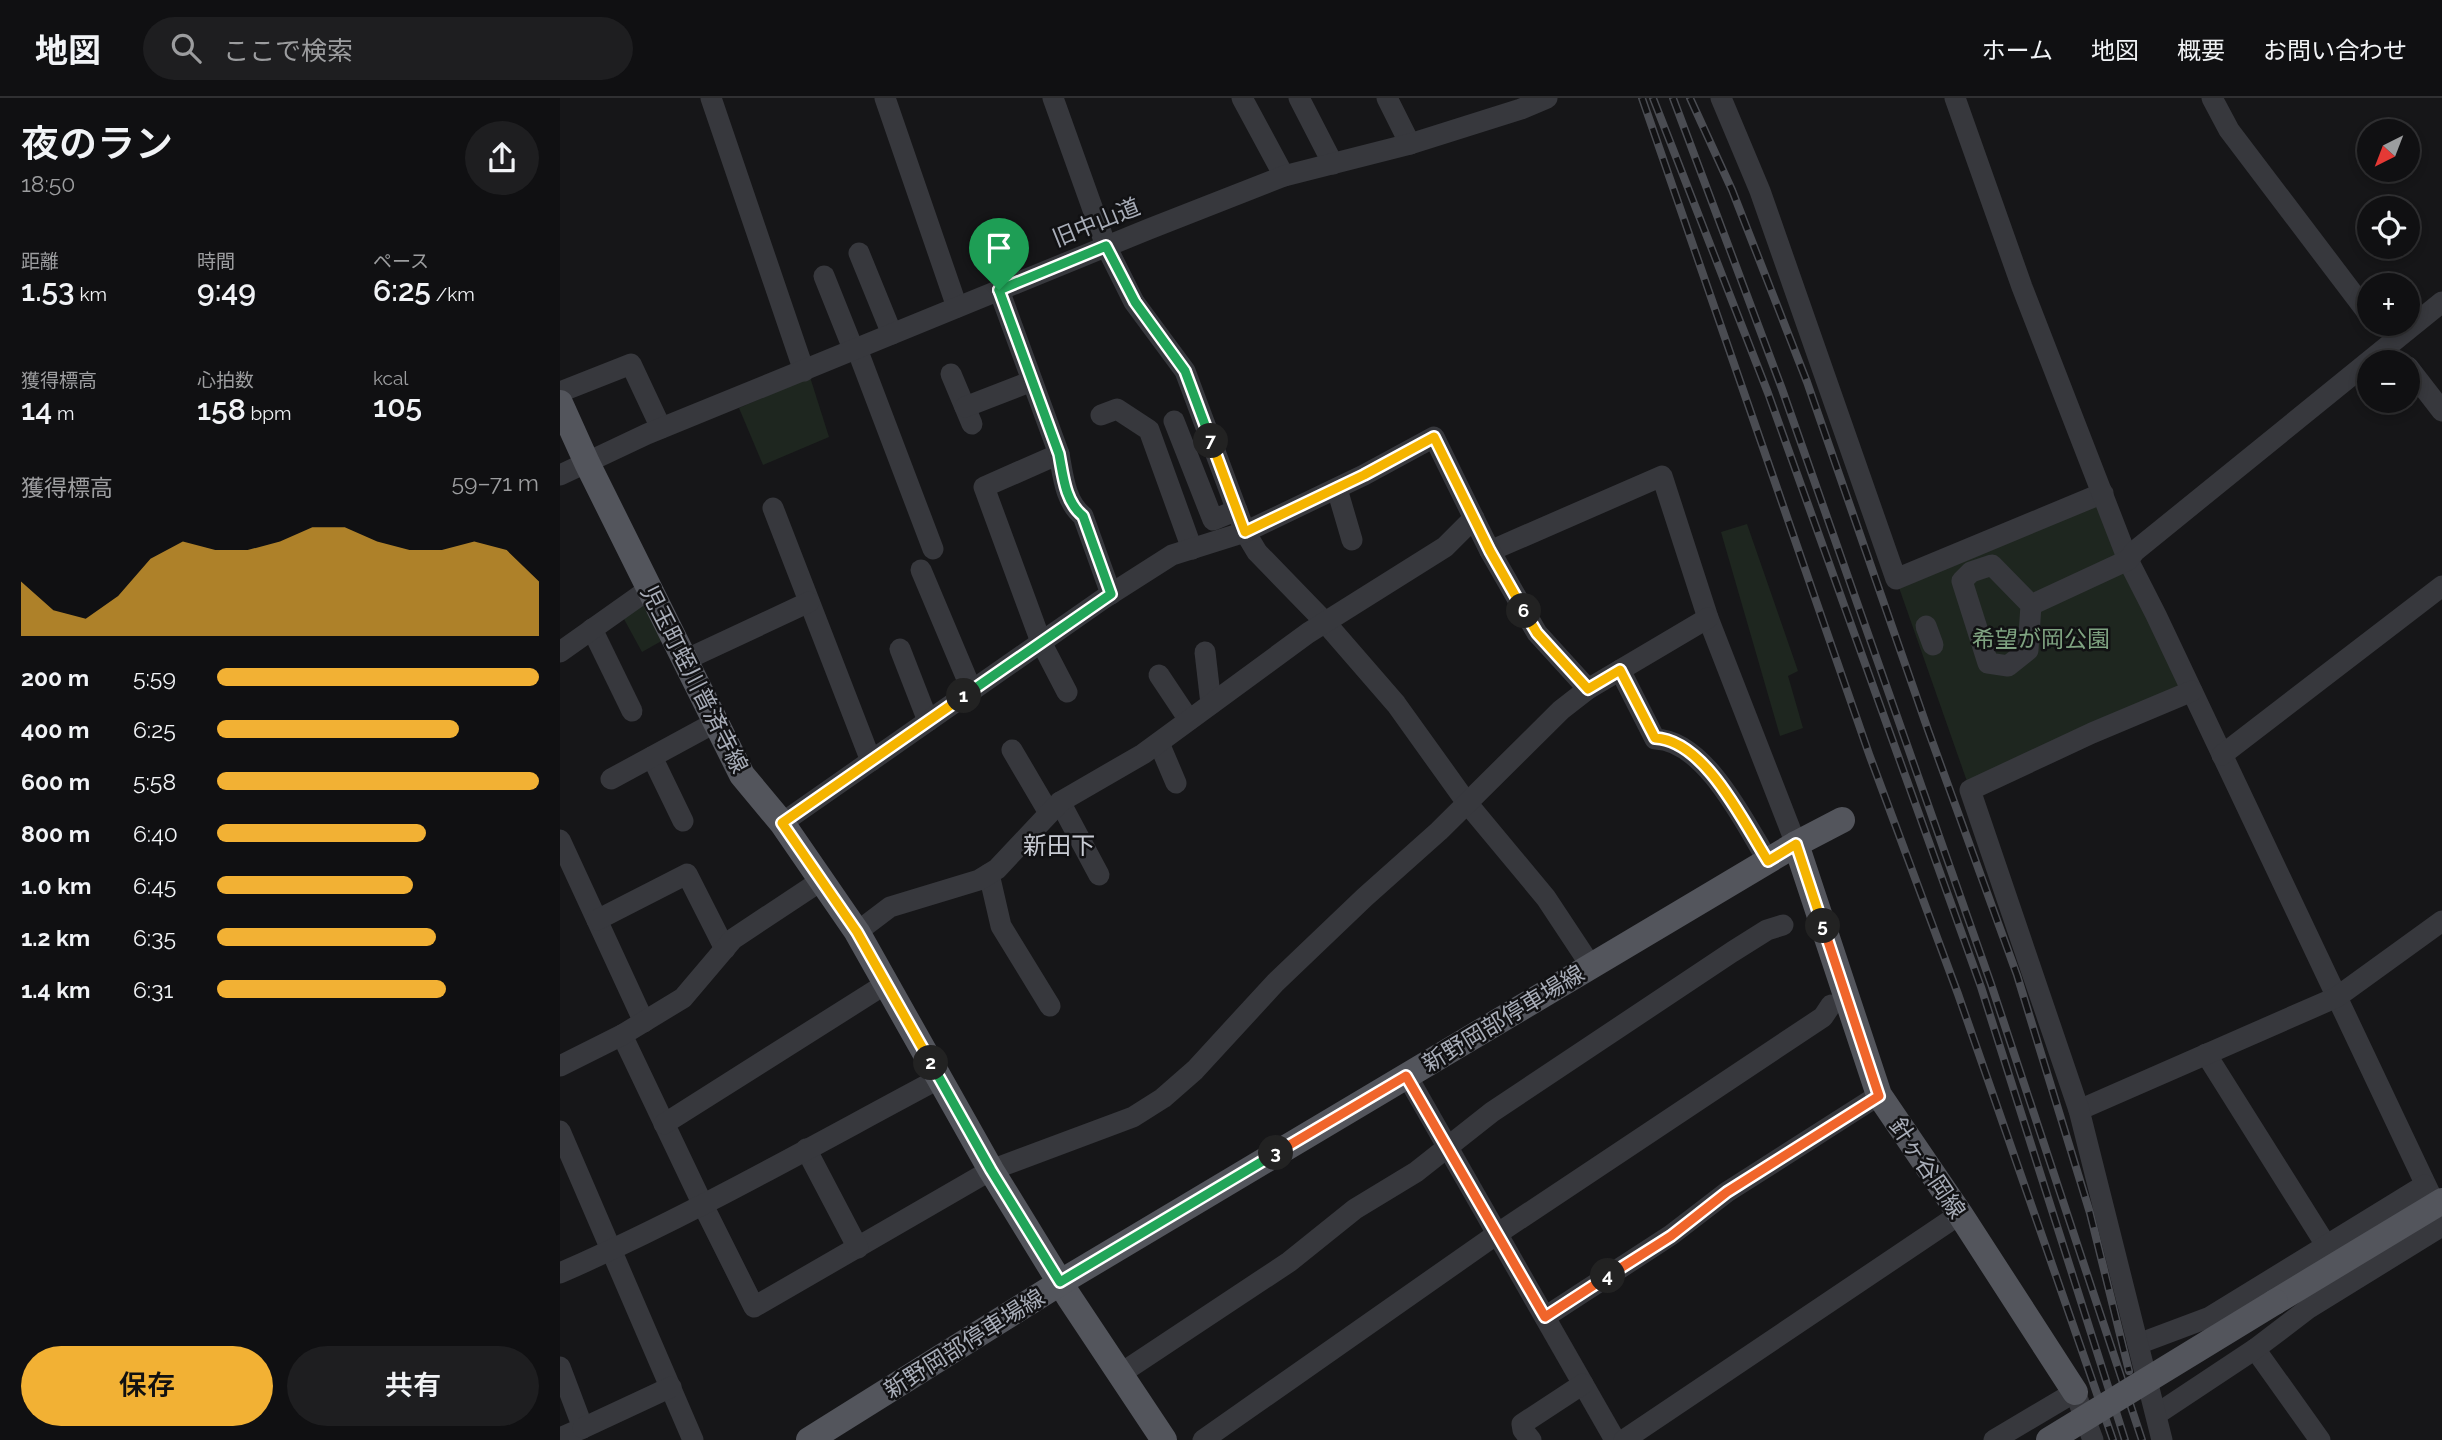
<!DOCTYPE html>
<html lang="ja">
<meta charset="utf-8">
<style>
:root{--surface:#101012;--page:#1e1e20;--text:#f1f3f6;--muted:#9c9d9f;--line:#303032;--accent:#f2b134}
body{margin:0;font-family:Raleway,"Noto Sans JP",sans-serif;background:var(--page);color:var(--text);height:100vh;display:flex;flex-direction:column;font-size:26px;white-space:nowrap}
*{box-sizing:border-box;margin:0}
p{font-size:23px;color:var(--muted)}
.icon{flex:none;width:38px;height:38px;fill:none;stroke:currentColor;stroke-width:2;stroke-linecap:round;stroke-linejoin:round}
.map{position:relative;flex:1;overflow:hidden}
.details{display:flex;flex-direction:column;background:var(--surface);width:560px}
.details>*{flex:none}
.needle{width:46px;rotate:222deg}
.fabs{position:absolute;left:1797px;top:21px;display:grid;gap:14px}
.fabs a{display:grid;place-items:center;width:63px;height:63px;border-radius:50%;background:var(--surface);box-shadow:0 4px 10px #0003,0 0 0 2px var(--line);font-size:35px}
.pin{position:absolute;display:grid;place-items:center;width:60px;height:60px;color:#fff;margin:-72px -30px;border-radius:50% 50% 50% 0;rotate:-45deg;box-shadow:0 0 7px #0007}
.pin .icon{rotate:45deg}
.km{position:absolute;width:35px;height:35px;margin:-18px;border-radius:50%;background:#222;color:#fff;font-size:19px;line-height:35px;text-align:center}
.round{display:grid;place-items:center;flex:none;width:74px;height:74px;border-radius:37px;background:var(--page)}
.overview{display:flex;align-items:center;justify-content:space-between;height:119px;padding:0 21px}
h1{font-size:38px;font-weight:600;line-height:52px}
.stats{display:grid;grid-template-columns:repeat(3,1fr);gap:10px;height:119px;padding:7px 21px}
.stats div{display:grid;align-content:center}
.stats b{font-size:30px;font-weight:600}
.stats small{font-size:19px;font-weight:400}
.stats p{font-size:19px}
.chart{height:196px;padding:14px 21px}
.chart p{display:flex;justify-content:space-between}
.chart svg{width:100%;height:126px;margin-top:7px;fill:var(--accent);opacity:.7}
.button{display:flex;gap:14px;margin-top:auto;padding:14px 21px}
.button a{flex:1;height:80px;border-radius:42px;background:var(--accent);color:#111;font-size:28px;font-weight:600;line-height:80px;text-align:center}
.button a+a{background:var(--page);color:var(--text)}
ul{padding:0 21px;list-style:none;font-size:23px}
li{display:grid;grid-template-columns:112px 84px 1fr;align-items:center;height:52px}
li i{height:18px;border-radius:9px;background:var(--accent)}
header{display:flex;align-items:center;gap:42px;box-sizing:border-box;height:98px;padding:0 35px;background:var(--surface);border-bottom:2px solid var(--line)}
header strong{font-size:33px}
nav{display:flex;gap:38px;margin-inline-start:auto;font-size:24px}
.search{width:490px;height:63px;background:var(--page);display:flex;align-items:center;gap:18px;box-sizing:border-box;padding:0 24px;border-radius:38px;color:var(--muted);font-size:26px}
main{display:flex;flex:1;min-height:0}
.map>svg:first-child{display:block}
.green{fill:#1e261f}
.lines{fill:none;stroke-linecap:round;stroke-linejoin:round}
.minor{stroke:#37383d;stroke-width:21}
.major{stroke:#53555c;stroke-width:26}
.rail-casing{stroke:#4a4c52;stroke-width:8}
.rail{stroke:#111113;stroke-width:5;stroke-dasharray:16;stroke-linecap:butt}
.major-bridge{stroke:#53555c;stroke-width:26}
.split-1-casing{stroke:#fff;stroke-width:14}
.split-2-casing{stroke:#fff;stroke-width:14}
.split-3-casing{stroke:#fff;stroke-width:14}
.split-4-casing{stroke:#fff;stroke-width:14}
.split-5-casing{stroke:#fff;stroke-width:14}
.split-6-casing{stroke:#fff;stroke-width:14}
.split-7-casing{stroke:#fff;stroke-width:14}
.split-8-casing{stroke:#fff;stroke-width:14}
.split-1{stroke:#22a559;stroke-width:9}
.split-2{stroke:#f5b400;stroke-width:9}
.split-3{stroke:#22a559;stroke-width:9}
.split-4{stroke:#f0652b;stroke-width:9}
.split-5{stroke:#f0652b;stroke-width:9}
.split-6{stroke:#f5b400;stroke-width:9}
.split-7{stroke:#f5b400;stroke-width:9}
.split-8{stroke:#22a559;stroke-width:9}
.labels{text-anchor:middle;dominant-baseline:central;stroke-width:5;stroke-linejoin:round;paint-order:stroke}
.street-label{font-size:23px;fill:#a8adb8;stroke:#111113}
.park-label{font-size:23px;fill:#7fa381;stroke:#111113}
.neighbourhood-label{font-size:24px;fill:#c9ccd4;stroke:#111113}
</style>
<header>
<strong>地図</strong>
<div class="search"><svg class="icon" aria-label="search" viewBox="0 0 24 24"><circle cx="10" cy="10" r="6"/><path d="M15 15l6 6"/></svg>ここで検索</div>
<nav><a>ホーム</a><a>地図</a><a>概要</a><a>お問い合わせ</a></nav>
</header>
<main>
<section class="details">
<div class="overview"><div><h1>夜のラン</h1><p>18:50</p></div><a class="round"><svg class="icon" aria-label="share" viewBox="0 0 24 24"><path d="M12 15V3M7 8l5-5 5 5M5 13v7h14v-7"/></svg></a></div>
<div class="stats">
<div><p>距離</p><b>1.53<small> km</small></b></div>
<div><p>時間</p><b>9:49</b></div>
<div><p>ペース</p><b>6:25<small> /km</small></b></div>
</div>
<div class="stats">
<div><p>獲得標高</p><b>14<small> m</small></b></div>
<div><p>心拍数</p><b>158<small> bpm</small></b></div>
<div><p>kcal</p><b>105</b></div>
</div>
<div class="chart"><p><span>獲得標高</span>59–71 m</p>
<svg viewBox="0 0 160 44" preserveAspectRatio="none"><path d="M0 44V25L10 35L20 38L30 30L40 17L50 11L60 14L70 14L80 11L90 6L100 6L110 11L120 14L130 14L140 11L150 14L160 25V44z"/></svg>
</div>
<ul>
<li><b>200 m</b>5:59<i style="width:100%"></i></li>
<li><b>400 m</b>6:25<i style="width:75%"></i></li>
<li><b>600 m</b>5:58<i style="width:100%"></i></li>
<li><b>800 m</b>6:40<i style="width:65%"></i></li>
<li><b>1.0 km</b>6:45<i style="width:61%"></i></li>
<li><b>1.2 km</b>6:35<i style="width:68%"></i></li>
<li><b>1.4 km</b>6:31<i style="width:71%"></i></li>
</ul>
<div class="button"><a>保存</a><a>共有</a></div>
</section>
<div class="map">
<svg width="1882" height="1342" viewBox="0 0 1882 1342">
<rect width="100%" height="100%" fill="#161618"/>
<!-- green -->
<g class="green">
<path d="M250,279l19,60 -66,28 -24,-57z"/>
<path d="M1543,395l89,198 -222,99 -74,-211z"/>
<path d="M1187,426l51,147 -10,5 15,52 -23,8 -59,-204z"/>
<path d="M87,503l18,38 -23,13 -18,-33z"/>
</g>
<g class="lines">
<!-- minor -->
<g class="minor">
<path d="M151,0l93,273"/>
<path d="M325,0l72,209"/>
<path d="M493,0l53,148 28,56 51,69 60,161 12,20 67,69 72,83 71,99 79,95 45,68"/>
<path d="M682,0l42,78"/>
<path d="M739,0l34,66"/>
<path d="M827,0l23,46"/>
<path d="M1161,0l39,93 136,388 207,-86"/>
<path d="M1395,0l67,189 106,273 28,55 286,604"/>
<path d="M1652,0l17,32 141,186"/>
<path d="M299,155l33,81"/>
<path d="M264,178l30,75"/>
<path d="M439,192l60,164 -75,33 57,155 26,50"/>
<path d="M297,251l76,200"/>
<path d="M1848,269l34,44"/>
<path d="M391,276l21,50"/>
<path d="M0,294l71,-28 30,64"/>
<path d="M405,309l67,-26"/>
<path d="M541,317l16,-6 32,21 43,119"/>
<path d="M614,323l39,99 24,-10"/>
<path d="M499,356c4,21 6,48 24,62l28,78"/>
<path d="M0,377l87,-41 502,-205 135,-53 126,-32 111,-35 26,-11"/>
<path d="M777,391l15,51"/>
<path d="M213,410l98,253"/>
<path d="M930,453l172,-75 46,142 88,226"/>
<path d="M361,472l51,121"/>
<path d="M1471,507l-39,-40 -21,7 -9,9 26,82 20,3 20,-16 3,-45 97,-45 7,-9 307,-249"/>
<path d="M1366,528l7,19"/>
<path d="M32,531l40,82"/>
<path d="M340,551l28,72"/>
<path d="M0,554l89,-63"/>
<path d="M645,554l6,52"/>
<path d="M125,562l124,-58"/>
<path d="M1060,572l35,69c50,1 90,84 113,122"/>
<path d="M599,577l30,45"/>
<path d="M599,645l17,40"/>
<path d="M452,652l37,63"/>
<path d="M1662,657l220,-169"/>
<path d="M92,659l31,64"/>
<path d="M51,681l105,-57"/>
<path d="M500,704l39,73"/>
<path d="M222,725l321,-224 69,-44 73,-23 119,-57 70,-38 56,114 47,82 51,56"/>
<path d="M0,742l84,182"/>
<path d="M429,776l12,52 49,80"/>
<path d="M37,822l90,-46 38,75"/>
<path d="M297,834l33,-25 89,-27 18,-11 63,-67 83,-48 165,-121 137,-86 29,-29"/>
<path d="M62,937l81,170 51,102 237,-137 142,-53 30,-19 32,-28 80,-87 90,-86 74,-66 122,-121 27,-21 120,-71"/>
<path d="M1646,956l120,191"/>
<path d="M0,968l62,-31 61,-37 50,-59 89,-59"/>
<path d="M847,978l208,364"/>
<path d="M1519,1012l258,-113 105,-76"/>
<path d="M104,1026l223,-141"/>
<path d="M0,1033l133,309"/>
<path d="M246,1051l52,99"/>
<path d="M0,1175c130,-57 254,-128 380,-195"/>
<path d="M985,1219l126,-82 56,-43 152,-97"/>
<path d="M1578,1246l72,-27 215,-132"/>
<path d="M1695,1251l65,91"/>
<path d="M0,1269l23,61 -23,10"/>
<path d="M560,1276l169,-112 66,-53 61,-37 76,-60 240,-160 35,-22 16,-5"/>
<path d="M1597,1316l98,-65 54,-41 133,-82"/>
<path d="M23,1330l88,-41"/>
<path d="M643,1342l294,-206 326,-217 8,-12"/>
<path d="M971,1342l-8,-10 -1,-6 61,-40"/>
<path d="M1064,1342l336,-226"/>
<path d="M1434,1342l81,-48 18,48"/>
<path d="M1602,1342l-83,-330 -109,-320 122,-57 100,-42"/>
</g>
<!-- major -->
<g class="major">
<path d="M0,305l27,60 155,312 40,48 75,109 134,238 78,127 95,143"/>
<path d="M1236,746l83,251 81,119 115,178"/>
<path d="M1715,1204l167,-101"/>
<path d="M249,1342l262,-164 725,-432 46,-24"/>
</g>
<!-- rail casing -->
<g class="rail-casing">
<g id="rail">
<path d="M1082,0l227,656 89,240 155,446"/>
<path d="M1093,0l115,295 213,594 144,453"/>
<path d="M1113,0l109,291 209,595 151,456"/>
<path d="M1130,0l42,92 75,192 121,348 89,245 73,238 39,158"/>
</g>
</g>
<!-- rail -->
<use href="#rail" class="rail"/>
<!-- major-bridge -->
<path class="major-bridge" d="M1489,1342l226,-138"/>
</g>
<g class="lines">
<!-- split-1 casing -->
<g class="split-1-casing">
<path id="split-1" d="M404,598l147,-102 -28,-78c-18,-14 -20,-41 -24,-62l-60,-164"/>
</g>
<!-- split-2 casing -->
<g class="split-2-casing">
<path id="split-2" d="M371,965l-74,-131 -75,-109 182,-127"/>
</g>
<!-- split-3 casing -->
<g class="split-3-casing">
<path id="split-3" d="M371,965l60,107 69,112 216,-129"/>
</g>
<!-- split-4 casing -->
<g class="split-4-casing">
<path id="split-4" d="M716,1055l130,-77 139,241 63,-41"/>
</g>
<!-- split-5 casing -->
<g class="split-5-casing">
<path id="split-5" d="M1048,1178l63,-40 56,-44 152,-96 -56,-170"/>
</g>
<!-- split-6 casing -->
<g class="split-6-casing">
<path id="split-6" d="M964,513l13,22 51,56 32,-19 35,68c50,2 89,85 113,123l28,-17 27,82"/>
</g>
<!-- split-7 casing -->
<g class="split-7-casing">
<path id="split-7" d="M651,343l34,91 119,-57 70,-38 56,114 34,60"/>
</g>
<!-- split-8 casing -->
<g class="split-8-casing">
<path id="split-8" d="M439,192l107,-44 29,56 50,69 26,70"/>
</g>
<!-- split-1 -->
<use href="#split-1" class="split-1"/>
<!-- split-2 -->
<use href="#split-2" class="split-2"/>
<!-- split-3 -->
<use href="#split-3" class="split-3"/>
<!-- split-4 -->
<use href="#split-4" class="split-4"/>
<!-- split-5 -->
<use href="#split-5" class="split-5"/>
<!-- split-6 -->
<use href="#split-6" class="split-6"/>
<!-- split-7 -->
<use href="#split-7" class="split-7"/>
<!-- split-8 -->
<use href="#split-8" class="split-8"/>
</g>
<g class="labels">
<!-- street labels -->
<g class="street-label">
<text transform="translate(536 124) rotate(-22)">旧中山道</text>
<text transform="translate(135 581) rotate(63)">児玉町蛭川普済寺線</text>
<text transform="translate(943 920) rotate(-31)">新野岡部停車場線</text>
<text transform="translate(1368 1070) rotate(56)">針ヶ谷岡線</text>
<text transform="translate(404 1245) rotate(-32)">新野岡部停車場線</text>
</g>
<!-- park labels -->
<g class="park-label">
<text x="1481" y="540">希望が岡公園</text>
</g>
<!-- neighbourhood labels -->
<g class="neighbourhood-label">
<text x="499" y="747">新田下</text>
</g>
</g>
</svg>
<div class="fabs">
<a><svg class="needle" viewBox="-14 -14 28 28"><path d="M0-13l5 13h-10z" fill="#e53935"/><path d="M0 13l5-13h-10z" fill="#9c9d9f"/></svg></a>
<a><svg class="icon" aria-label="locate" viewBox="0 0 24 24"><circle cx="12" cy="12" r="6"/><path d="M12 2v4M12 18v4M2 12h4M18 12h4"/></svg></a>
<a>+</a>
<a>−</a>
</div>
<div class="pin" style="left:439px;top:192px;background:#1e9e55"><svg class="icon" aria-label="arrive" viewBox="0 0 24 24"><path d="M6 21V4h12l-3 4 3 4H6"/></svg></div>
<b class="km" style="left:404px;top:598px">1</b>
<b class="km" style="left:371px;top:965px">2</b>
<b class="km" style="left:716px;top:1055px">3</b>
<b class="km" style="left:1048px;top:1178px">4</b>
<b class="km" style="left:1263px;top:828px">5</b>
<b class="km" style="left:964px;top:513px">6</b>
<b class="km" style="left:651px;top:343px">7</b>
</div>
</main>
